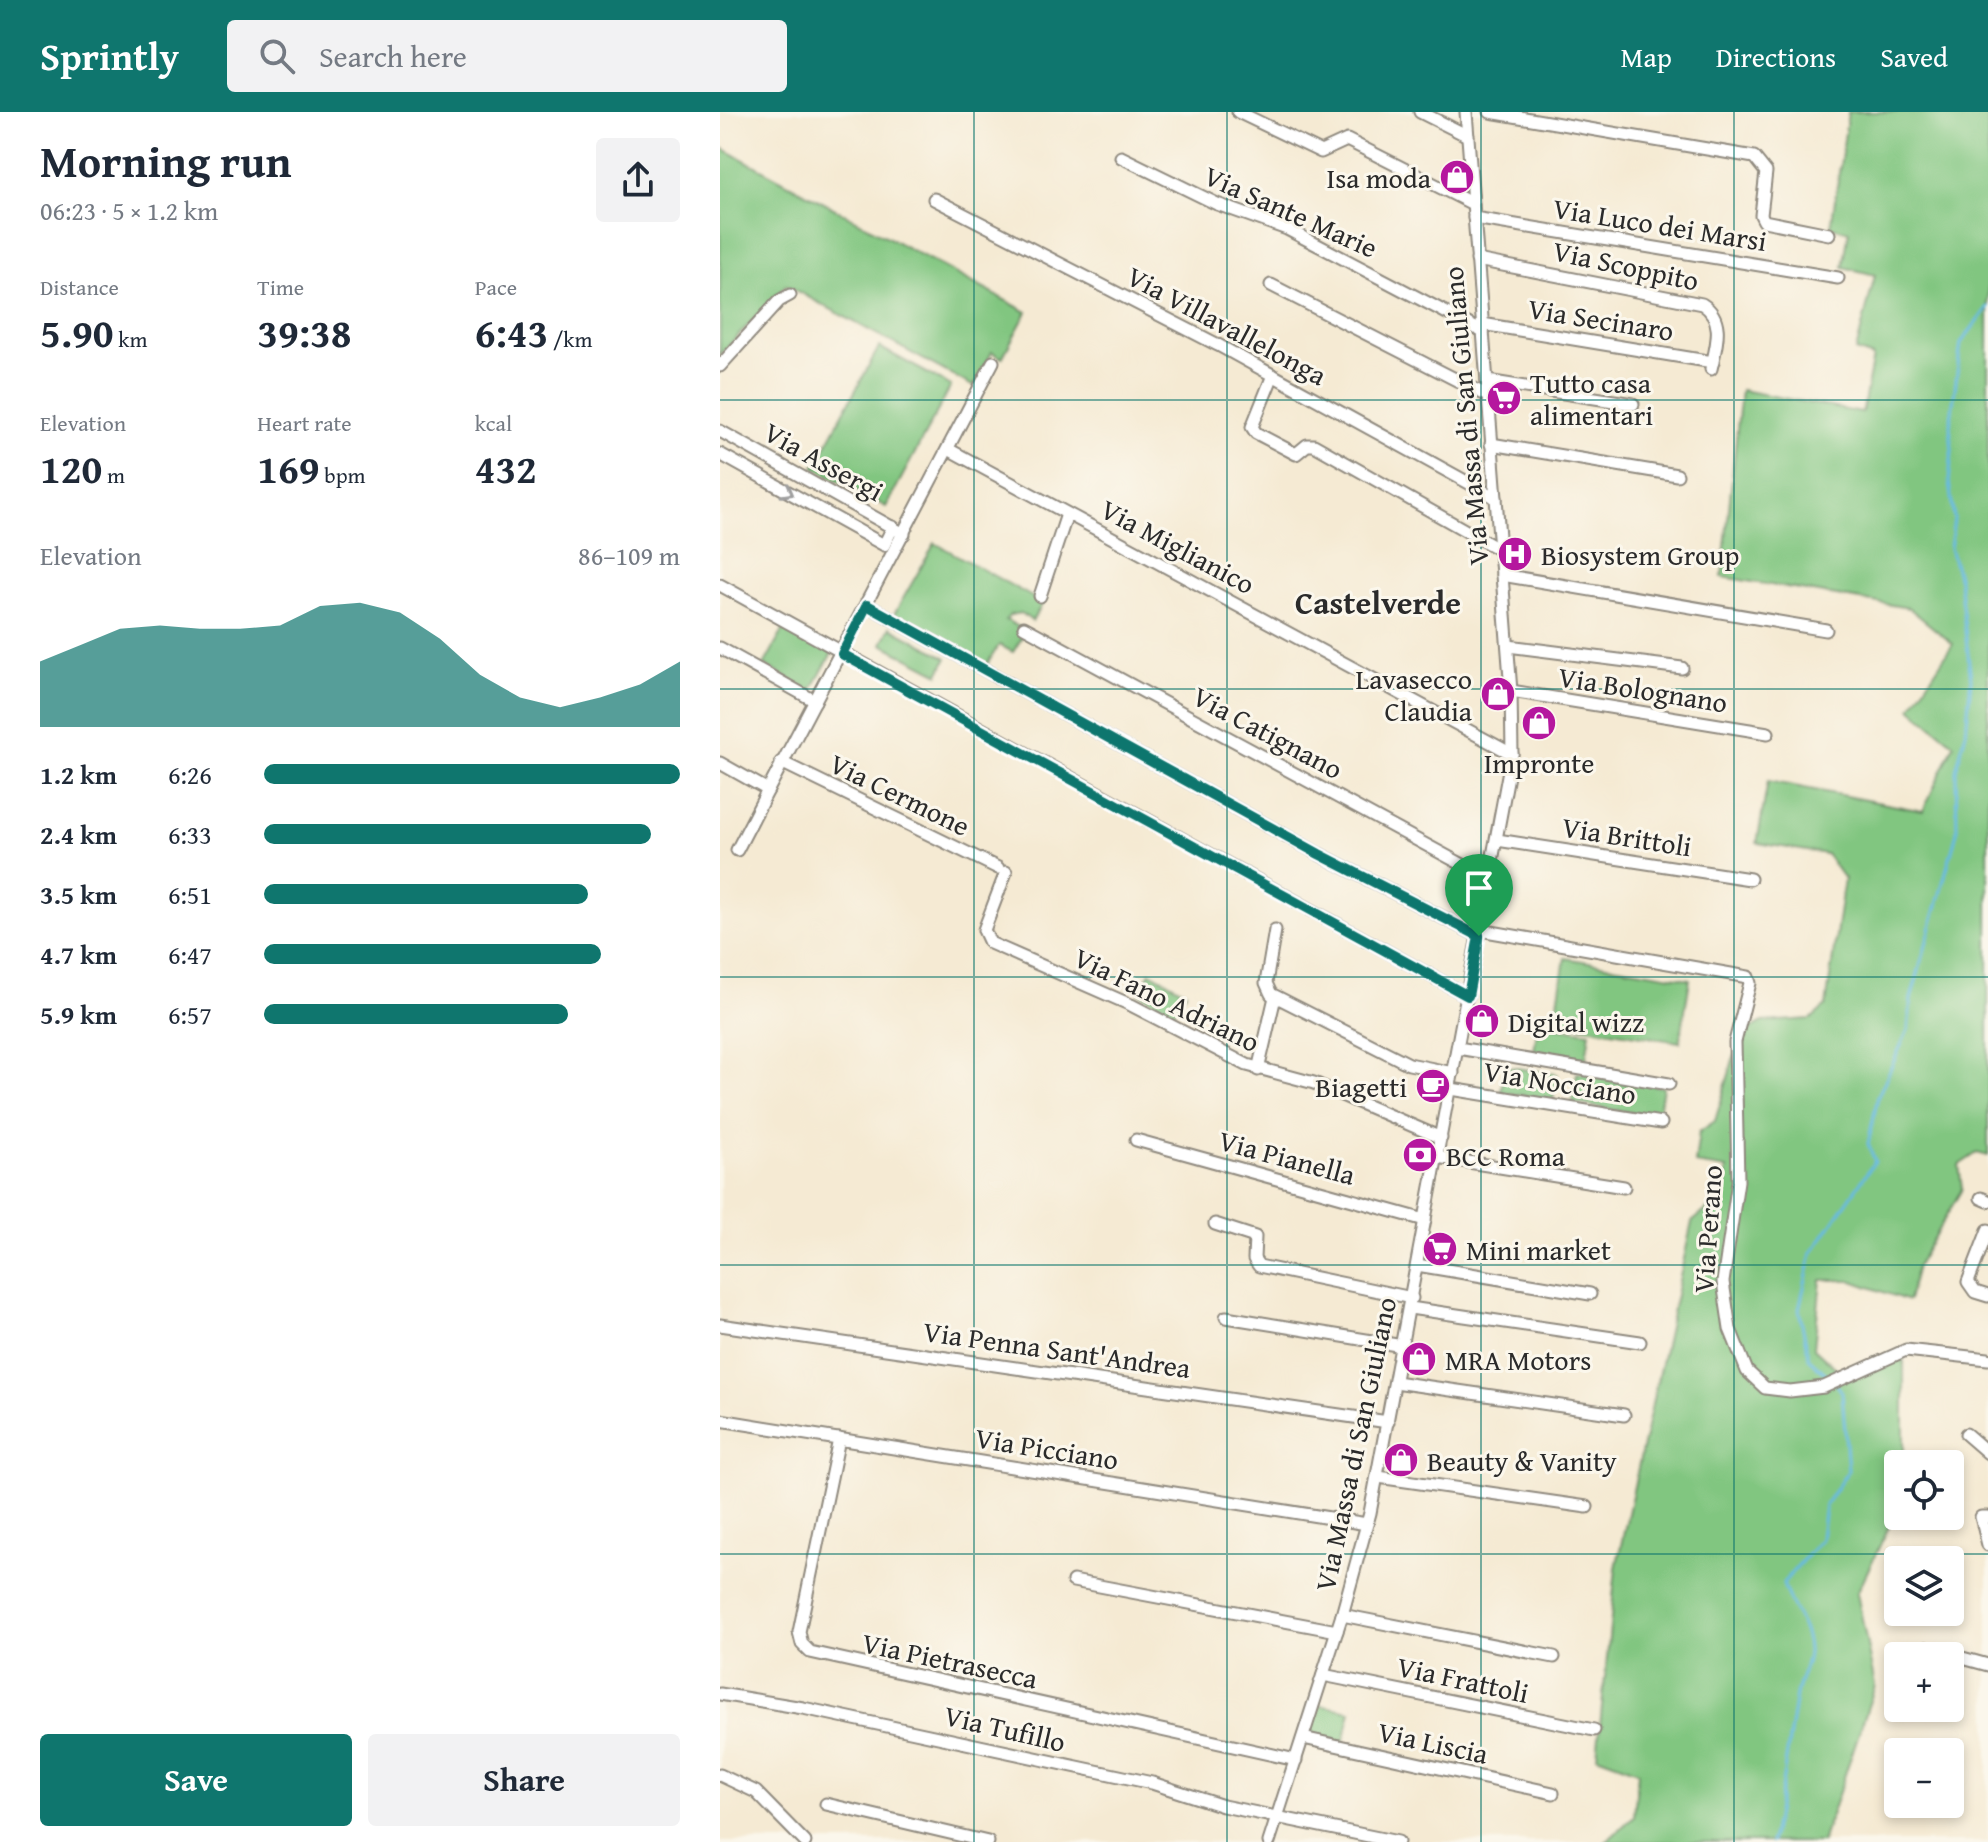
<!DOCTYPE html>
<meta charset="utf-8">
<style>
:root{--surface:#fff;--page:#f2f2f3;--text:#1f2937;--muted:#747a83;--accent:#0f766e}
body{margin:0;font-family:"Gentium Book Plus",serif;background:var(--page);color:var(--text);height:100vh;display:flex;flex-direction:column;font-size:30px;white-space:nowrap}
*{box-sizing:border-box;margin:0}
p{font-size:26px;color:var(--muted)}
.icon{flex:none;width:44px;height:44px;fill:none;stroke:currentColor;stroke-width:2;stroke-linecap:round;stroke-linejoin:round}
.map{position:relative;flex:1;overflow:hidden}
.panel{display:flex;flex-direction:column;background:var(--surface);width:720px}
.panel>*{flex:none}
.buttons{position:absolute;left:1164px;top:1338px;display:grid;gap:16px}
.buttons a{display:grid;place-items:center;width:80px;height:80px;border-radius:8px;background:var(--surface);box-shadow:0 4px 12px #0003;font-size:40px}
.pin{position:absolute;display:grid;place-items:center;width:68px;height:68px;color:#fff;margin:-82px -34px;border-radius:50% 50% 50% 0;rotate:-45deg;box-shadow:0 0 8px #0007}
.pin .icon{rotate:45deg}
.round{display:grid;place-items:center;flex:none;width:84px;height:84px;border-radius:8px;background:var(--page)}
.summary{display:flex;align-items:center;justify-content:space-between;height:136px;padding:0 40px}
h1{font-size:44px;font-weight:700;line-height:60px}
.metrics{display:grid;grid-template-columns:repeat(3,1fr);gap:12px;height:136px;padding:8px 40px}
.metrics div{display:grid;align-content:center}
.metrics b{font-size:40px;font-weight:700}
.metrics small{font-size:22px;font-weight:400}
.metrics p{font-size:22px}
.chart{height:224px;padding:16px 40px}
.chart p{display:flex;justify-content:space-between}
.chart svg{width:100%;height:144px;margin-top:8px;fill:var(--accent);opacity:.7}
.primary-button{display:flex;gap:16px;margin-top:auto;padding:16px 40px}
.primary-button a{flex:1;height:92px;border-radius:8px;background:var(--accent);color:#fff;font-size:32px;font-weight:700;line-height:92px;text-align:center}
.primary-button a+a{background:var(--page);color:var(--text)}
ul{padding:0 40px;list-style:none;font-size:26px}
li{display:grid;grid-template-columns:128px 96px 1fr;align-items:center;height:60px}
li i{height:20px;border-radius:10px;background:var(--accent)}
header{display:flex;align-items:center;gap:48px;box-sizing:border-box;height:112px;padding:0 40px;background:var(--accent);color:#fff}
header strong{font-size:38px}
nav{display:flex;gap:44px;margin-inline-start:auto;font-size:28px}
.search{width:560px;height:72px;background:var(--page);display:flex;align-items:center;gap:20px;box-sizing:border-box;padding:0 28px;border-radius:8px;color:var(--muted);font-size:30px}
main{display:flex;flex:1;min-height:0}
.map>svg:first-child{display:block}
.green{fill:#81c680;stroke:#567856;stroke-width:2}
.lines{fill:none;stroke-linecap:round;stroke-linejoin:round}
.stream{stroke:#66bae2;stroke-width:3}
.minor-casing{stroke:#908a7f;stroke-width:15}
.minor{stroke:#fff;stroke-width:11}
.oneway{stroke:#a0a0a0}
.route-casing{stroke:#fff;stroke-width:16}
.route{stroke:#0f766e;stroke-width:10}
.grid{fill:none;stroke:#0f766e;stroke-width:2;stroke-opacity:0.55}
.labels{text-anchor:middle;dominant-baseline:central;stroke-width:6;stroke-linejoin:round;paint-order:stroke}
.poi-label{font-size:28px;fill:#2b2b2b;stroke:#fbf7ec;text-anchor:start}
.street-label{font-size:28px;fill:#2b2b2b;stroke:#fbf7ec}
.quarter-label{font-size:32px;font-weight:bold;fill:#2b2b2b;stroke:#fbf7ec}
</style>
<header>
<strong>Sprintly</strong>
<div class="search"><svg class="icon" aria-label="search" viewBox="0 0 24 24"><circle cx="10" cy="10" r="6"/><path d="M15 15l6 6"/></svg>Search here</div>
<nav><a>Map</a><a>Directions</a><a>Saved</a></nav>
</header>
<main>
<section class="panel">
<div class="summary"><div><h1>Morning run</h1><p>06:23 · 5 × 1.2 km</p></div><a class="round"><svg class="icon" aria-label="share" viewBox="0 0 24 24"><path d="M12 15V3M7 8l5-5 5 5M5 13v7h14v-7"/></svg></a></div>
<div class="metrics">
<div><p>Distance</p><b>5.90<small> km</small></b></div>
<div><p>Time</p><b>39:38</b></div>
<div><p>Pace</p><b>6:43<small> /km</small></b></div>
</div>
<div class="metrics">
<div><p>Elevation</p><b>120<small> m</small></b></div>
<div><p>Heart rate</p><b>169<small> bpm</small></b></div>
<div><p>kcal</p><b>432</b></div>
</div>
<div class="chart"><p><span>Elevation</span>86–109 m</p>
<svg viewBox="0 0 160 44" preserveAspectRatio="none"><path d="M0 44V24L10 19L20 14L30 13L40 14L50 14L60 13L70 7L80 6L90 9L100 17L110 28L120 35L130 38L140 35L150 31L160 24V44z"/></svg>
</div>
<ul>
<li><b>1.2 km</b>6:26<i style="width:100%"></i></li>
<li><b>2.4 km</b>6:33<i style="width:93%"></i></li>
<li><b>3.5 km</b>6:51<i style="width:78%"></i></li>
<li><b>4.7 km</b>6:47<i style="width:81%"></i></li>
<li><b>5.9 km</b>6:57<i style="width:73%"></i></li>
</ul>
<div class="primary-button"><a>Save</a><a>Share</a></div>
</section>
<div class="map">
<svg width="1268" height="1730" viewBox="0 0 1268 1730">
<rect width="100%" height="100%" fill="#fbf7ec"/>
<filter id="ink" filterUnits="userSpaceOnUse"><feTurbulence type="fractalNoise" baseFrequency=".0125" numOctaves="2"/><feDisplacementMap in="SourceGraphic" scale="16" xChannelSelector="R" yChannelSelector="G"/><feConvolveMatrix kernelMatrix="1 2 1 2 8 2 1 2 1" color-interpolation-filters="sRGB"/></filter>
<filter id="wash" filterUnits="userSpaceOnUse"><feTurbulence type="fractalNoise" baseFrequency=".006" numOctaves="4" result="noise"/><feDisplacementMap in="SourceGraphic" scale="32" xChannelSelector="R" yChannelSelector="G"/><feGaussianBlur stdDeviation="1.8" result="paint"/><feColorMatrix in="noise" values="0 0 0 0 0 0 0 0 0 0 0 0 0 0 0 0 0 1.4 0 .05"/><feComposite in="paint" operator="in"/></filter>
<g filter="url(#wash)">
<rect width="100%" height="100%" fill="#f5ead3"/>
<!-- green -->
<g class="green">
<path d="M1128,0h140v1044l-11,-3 -18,12 3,24 -45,77 -9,35 -58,-21h-29l-7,68 34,31 56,-25v110h-6v44l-41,85 18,93 -53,156h-216l28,-26 4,-45 -41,-15 19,-188 76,-346 30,-25 5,-28 -32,-5 4,-32 16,-11 26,-87 22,-12 48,-3 15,-13 18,-127 -18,-25 -69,-11 11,-62 155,30 31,-67 -43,-36 42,-64 -44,-36 -187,-31 19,-187 121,23 11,-56 -17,-6 19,-76 -32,-8 6,-36 -18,-4z"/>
<path d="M0,35l307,165 -25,46 -10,-6 -18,35 -188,-102 -66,70z"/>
<path d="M159,235l72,39 -65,121 -72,-40z"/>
<path d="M215,431l108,60 -11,18 -11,-8 -11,2 -4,5 20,11 -13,21 -14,-7 -13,21 -93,-50z"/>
<path d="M65,515l47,26 -21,38 -47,-26z"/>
<path d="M170,515l57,31 -8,16 -57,-30z"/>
<path d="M845,846l125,21 -10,63 -125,-20z"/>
<path d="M430,860l36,20 -12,21 -35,-20z"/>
<path d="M818,912l52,8 -4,27 -52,-8z"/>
<path d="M785,954l52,8 -4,26 -52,-8z"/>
<path d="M857,961l86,14 -5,30 -86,-14z"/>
<path d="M598,1593l33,6 -8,34 -34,-8z"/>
</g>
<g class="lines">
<!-- stream -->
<g class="stream">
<path d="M1112,1267l-23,-20 -10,-50 13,-56 63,-92 -7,-17 10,-48 30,-66 3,-31 46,-167 -1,-62 10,-38 5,-53 -12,-99 -9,-32 4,-29 -5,-37 3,-32 -2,-24 11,-83 27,-36"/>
<path d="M1051,1730c11,-49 17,-98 25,-147 2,-14 11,-28 12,-42 1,-25 -19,-46 -25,-70l38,-44 4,-34 23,-34 -6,-79 -5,-7"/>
</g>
</g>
</g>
<g filter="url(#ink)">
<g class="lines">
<!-- minor casing -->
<g class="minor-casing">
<g id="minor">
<path d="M518,0l83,40 26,-12 126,64"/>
<path d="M700,0l48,24"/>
<path d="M770,0l264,45 12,15 -5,43 3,6 65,13"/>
<path d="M401,45l96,47 70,25 196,103"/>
<path d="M214,87l284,146 278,153"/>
<path d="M754,106l364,60"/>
<path d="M757,148l225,44c24,15 14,42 9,65"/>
<path d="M551,173l217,111"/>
<path d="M762,212l231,38"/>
<path d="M0,254l59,-65 11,-6"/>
<path d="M553,263l-21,52 4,6 40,21 11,-9h7l186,105"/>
<path d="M767,269l146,23"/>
<path d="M0,319l184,103"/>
<path d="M771,332l186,31"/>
<path d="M228,337l564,305"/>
<path d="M0,342l164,91 9,-18"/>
<path d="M782,463l324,55"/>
<path d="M0,473l748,411"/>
<path d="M320,484l27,-82"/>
<path d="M147,493l452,249 160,82"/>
<path d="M304,515l465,252"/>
<path d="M788,534l174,22"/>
<path d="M0,536l95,53"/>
<path d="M791,579l257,42"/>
<path d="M61,650l217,106"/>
<path d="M0,651l48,27 225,-428"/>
<path d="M777,728l253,39"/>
<path d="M17,738l31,-60"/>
<path d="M286,760l-22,58 6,13 141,62 116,60 67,18 127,55"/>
<path d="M555,818l-9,53 5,11 138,70 44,9"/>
<path d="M760,818l268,47 2,6 -15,59 3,139 -15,101 7,47 17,42 18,17 25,3 34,-4 82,-37 82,9"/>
<path d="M738,936l211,36"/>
<path d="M538,958l17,-73"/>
<path d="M731,977l210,34"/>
<path d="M416,1028l289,80"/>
<path d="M717,1045l187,30"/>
<path d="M1261,1086l7,3"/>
<path d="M495,1112l40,13 -1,22 5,7 153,32"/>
<path d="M1268,1118l-20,52 7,10 13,4"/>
<path d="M697,1153l173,29"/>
<path d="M690,1196l230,34"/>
<path d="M506,1205l177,29"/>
<path d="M0,1213l668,97"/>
<path d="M675,1270l229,33"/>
<path d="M0,1308l647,104"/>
<path d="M1246,1322l22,19"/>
<path d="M119,1327l-40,193 3,12 8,8 486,108"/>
<path d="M658,1365l209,30"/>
<path d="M1268,1405h-7l7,28"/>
<path d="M353,1469l264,50"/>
<path d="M622,1503l212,42"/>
<path d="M1203,1544l3,-8 62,17"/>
<path d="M603,1563l271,55"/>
<path d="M0,1582l83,14 349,75 71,23 175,36"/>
<path d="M583,1626l250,55"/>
<path d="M0,1663l36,17 49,50"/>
<path d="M106,1692l162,38"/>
<path d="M549,1730l73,-227 28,-102 142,-759 -1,-63 -45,-579"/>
</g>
</g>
<!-- minor -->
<use href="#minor" class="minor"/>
</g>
<!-- one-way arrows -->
<defs><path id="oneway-chevron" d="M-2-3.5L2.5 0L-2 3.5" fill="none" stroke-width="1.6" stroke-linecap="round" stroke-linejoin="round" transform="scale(2)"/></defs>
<use class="oneway" href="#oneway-chevron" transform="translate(68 380) rotate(29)"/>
</g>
<g class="lines" filter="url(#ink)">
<!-- route casing -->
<g class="route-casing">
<path id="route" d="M147,493l452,249 160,82 -11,60 -626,-342z"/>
</g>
<!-- route -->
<use href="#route" class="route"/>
</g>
<!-- grid -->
<path class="grid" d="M254,0v1730M507,0v1730M761,0v1730M1014,0v1730M0,288h1268M0,577h1268M0,865h1268M0,1153h1268M0,1442h1268"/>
<!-- icons -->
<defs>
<g id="shop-disc" transform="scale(1.8)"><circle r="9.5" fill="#b5179e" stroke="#fbf7ec"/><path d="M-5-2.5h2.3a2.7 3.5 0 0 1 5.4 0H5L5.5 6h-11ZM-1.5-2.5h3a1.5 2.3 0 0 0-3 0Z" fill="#fff"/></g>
<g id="supermarket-disc" transform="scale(1.8)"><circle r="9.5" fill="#b5179e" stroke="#fbf7ec"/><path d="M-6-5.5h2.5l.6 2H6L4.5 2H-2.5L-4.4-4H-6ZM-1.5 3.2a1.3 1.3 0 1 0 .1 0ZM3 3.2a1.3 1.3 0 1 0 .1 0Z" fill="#fff"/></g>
<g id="hospital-disc" transform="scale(1.8)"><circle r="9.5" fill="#b5179e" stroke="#fbf7ec"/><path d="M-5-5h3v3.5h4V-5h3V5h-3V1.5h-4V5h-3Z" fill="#fff"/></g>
<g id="cafe-disc" transform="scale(1.8)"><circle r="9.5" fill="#b5179e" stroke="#fbf7ec"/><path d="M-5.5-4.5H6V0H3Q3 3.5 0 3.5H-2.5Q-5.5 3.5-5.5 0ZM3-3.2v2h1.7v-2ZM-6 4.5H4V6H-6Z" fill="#fff"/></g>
<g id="bank-disc" transform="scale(1.8)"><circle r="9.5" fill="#b5179e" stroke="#fbf7ec"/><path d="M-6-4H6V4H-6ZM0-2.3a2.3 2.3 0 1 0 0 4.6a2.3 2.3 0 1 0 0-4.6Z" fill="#fff"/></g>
</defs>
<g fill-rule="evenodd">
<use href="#shop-disc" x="737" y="65"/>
<use href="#supermarket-disc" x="784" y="286"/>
<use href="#hospital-disc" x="795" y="442"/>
<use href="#shop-disc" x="778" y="582"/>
<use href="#shop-disc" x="819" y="611"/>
<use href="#shop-disc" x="762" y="909"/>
<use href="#cafe-disc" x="713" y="974"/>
<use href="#bank-disc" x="700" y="1043"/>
<use href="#supermarket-disc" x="720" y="1137"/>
<use href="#shop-disc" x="699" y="1247"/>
<use href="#shop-disc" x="681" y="1348"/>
</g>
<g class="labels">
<!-- poi labels -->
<g class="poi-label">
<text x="711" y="65" text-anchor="end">Isa moda</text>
<text x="810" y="270">Tutto casa<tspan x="810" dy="32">alimentari</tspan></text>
<text x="821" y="442">Biosystem Group</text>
<text x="752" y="566" text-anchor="end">Lavasecco<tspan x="752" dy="32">Claudia</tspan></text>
<text x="819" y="650" text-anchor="middle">Impronte</text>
<text x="788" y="909">Digital wizz</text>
<text x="687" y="974" text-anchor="end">Biagetti</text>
<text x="726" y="1043">BCC Roma</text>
<text x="746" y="1137">Mini market</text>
<text x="725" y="1247">MRA Motors</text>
<text x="707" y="1348">Beauty &amp; Vanity</text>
</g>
<!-- street labels -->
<g class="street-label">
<text transform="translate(571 99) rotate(24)">Via Sante Marie</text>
<text transform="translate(940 112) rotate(9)">Via Luco dei Marsi</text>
<text transform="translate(906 153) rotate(12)">Via Scoppito</text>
<text transform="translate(881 207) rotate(9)">Via Secinaro</text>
<text transform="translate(507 213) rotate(28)">Via Villavallelonga</text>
<text transform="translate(745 304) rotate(-95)">Via Massa di San Giuliano</text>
<text transform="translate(104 349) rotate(29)">Via Assergi</text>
<text transform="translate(458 434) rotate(28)">Via Miglianico</text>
<text transform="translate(923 577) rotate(9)">Via Bolognano</text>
<text transform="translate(548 620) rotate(28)">Via Catignano</text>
<text transform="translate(180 682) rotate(26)">Via Cermone</text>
<text transform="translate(907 724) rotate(9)">Via Brittoli</text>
<text transform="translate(447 887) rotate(26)">Via Fano Adriano</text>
<text transform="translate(840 970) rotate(9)">Via Nocciano</text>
<text transform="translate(567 1045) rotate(15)">Via Pianella</text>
<text transform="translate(987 1117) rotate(-86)">Via Perano</text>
<text transform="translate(337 1237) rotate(8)">Via Penna Sant'Andrea</text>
<text transform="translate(635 1332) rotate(-78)">Via Massa di San Giuliano</text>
<text transform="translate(327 1336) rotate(9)">Via Picciano</text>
<text transform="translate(230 1548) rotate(12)">Via Pietrasecca</text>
<text transform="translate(743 1567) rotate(12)">Via Frattoli</text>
<text transform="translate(285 1616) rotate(13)">Via Tufillo</text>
<text transform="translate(713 1630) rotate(12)">Via Liscia</text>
</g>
<!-- quarter labels -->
<g class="quarter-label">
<text x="658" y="490">Castelverde</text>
</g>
</g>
</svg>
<div class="buttons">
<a><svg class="icon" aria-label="locate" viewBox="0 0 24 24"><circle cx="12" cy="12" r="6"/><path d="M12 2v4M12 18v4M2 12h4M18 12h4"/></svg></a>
<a><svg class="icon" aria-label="layers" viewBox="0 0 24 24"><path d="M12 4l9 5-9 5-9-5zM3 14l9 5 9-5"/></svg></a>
<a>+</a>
<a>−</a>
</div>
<div class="pin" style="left:759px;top:824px;background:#1e9e55"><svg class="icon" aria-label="arrive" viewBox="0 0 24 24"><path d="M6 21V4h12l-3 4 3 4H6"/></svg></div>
</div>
</main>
